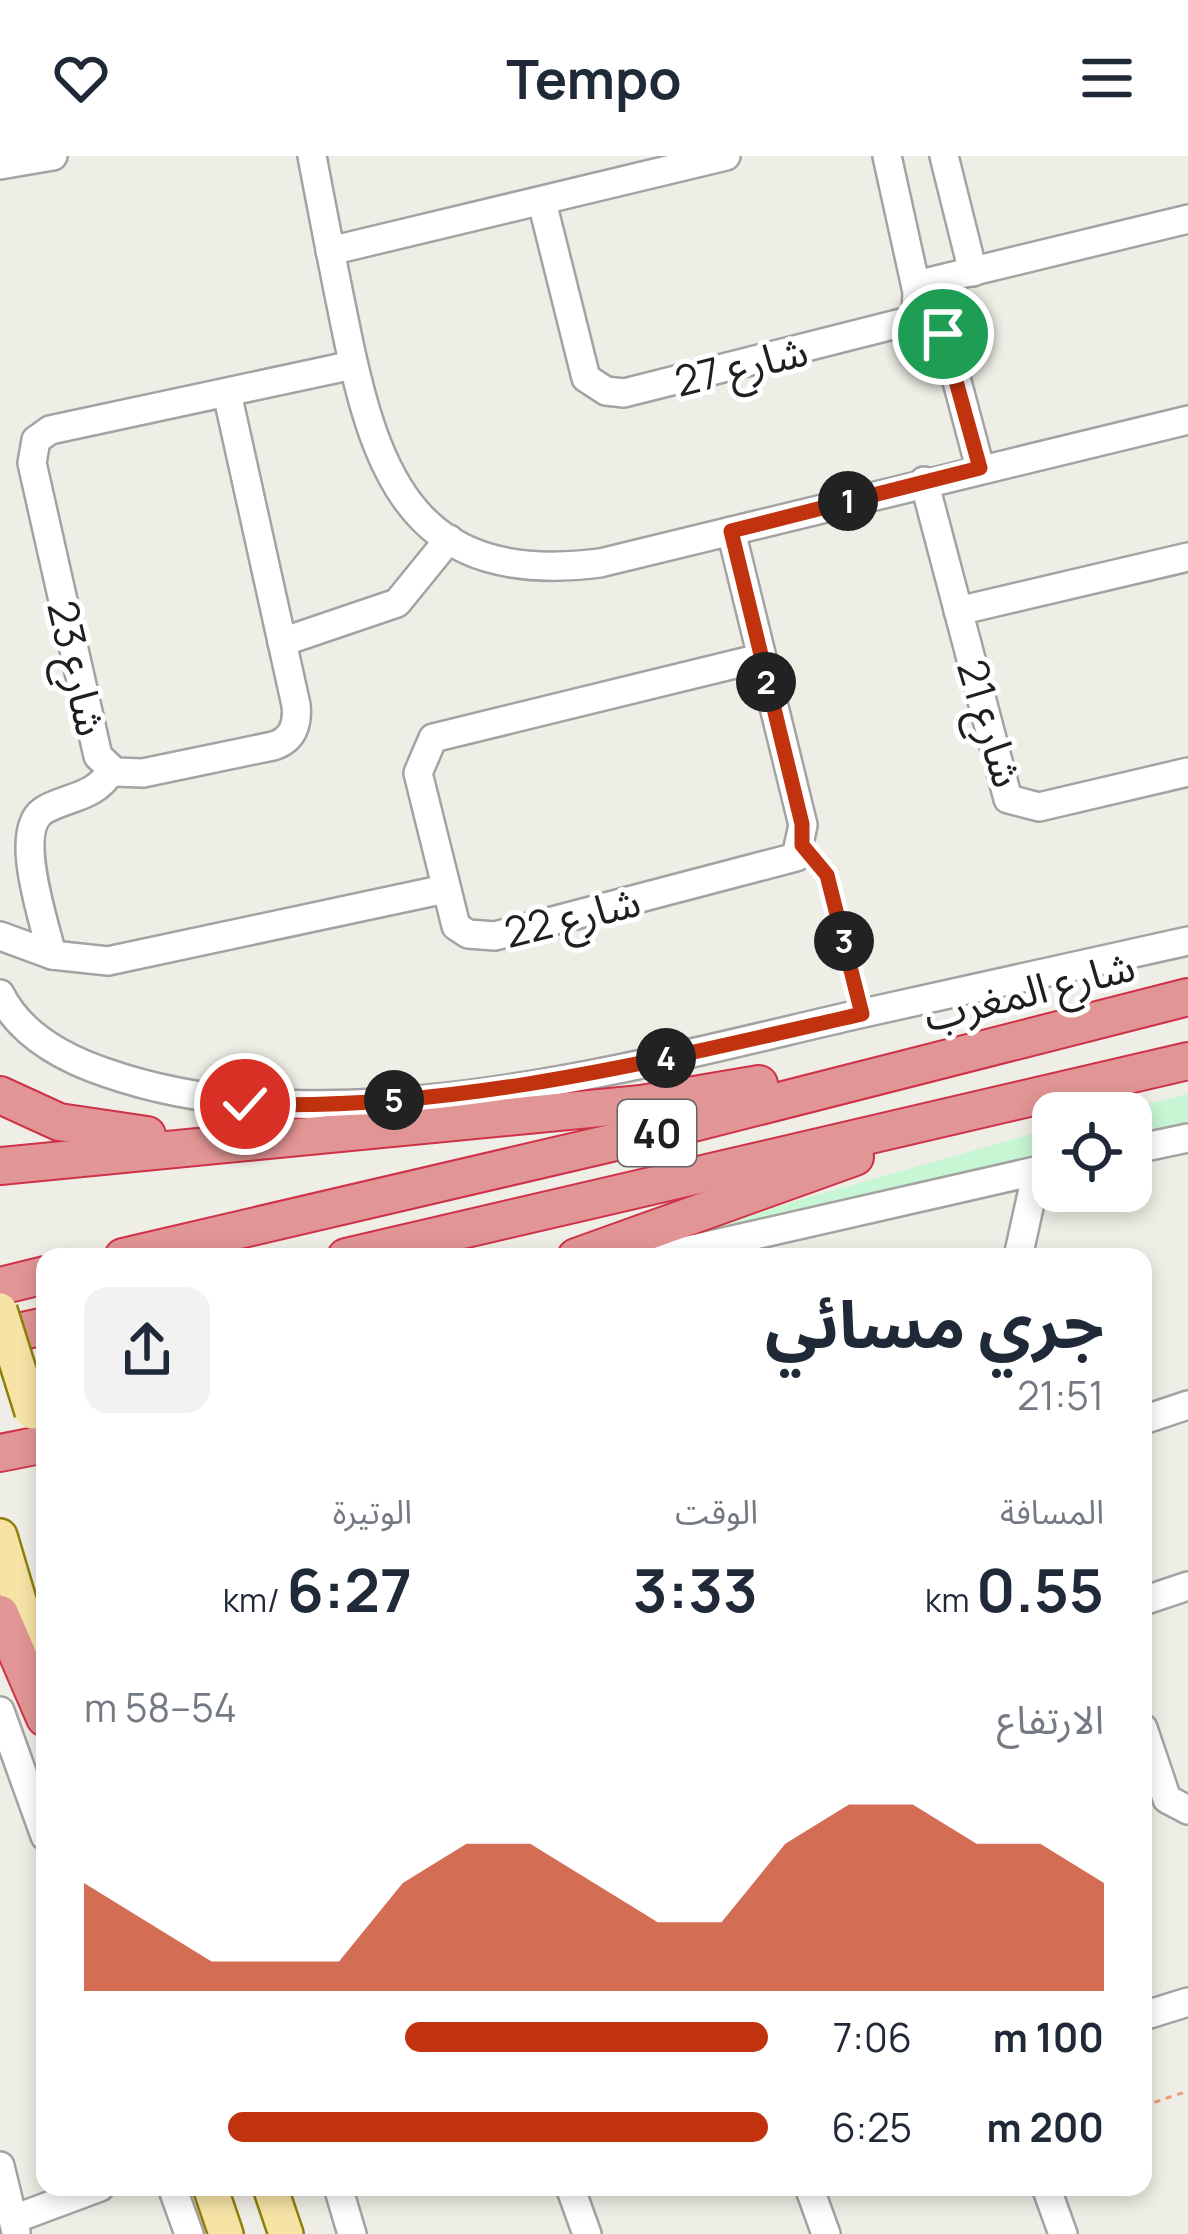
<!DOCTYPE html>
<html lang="ar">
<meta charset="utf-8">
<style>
:root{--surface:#fff;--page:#f2f2f3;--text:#1f2937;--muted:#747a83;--accent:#c1320e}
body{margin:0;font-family:Manrope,"Noto Sans Arabic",sans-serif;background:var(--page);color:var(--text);direction:rtl;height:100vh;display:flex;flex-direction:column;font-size:45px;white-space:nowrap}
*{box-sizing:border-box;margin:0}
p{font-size:39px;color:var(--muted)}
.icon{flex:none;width:66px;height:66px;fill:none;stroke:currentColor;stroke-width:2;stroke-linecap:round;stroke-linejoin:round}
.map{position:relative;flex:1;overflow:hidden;direction:ltr}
.details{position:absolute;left:36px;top:1092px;width:1116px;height:948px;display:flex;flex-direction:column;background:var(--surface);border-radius:24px;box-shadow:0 6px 18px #0003;direction:rtl}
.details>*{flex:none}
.buttons{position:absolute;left:1032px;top:936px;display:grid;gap:24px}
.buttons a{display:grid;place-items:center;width:120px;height:120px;border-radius:24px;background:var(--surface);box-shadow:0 6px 18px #0003;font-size:60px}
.pin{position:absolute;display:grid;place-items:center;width:102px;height:102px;color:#fff;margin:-51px;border:6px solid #fff;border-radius:50%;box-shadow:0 3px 12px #0007}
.km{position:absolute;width:60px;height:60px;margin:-30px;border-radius:50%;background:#222;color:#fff;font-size:33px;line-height:60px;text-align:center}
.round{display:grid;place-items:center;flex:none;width:126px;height:126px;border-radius:24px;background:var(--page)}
.headline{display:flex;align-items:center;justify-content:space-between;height:204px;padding:0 48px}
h1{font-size:66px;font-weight:700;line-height:90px}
.metrics{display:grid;grid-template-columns:repeat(3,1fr);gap:18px;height:204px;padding:12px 48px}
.metrics div{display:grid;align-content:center}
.metrics b{font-size:60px;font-weight:700}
.metrics small{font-size:33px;font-weight:400}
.metrics p{font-size:33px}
.chart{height:336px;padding:24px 48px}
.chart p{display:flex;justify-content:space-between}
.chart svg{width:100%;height:216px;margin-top:12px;fill:var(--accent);opacity:.7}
ul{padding:0 48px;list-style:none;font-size:39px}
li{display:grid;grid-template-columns:192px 144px 1fr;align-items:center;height:90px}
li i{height:30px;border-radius:15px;background:var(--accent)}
header{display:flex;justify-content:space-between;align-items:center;height:156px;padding:0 48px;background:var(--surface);font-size:54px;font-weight:700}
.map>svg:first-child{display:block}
.park{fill:#c7f6d4}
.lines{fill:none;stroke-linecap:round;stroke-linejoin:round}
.minor-casing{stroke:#a3a3a3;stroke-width:32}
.major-casing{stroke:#907f0a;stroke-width:38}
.highway-casing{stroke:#cf3248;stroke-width:40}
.path{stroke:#f09b76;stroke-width:3;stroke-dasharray:6 6;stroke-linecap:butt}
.minor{stroke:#fff;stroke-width:27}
.major{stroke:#f6e3a5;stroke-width:33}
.highway{stroke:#e19594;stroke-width:36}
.major-bridge-casing{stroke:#907f0a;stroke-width:38;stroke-linecap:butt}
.major-bridge{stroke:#f6e3a5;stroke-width:33}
.route-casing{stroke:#fff;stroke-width:24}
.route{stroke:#c1320e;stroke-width:15}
.labels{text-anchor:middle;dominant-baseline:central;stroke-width:10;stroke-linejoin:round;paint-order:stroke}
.shield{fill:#fff;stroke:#626262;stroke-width:3}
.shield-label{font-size:39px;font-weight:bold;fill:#1f1f1f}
.street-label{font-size:42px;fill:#1f1f1f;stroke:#fff}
</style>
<header><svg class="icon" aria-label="menu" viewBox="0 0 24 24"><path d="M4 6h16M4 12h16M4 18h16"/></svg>Tempo<svg class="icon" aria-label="heart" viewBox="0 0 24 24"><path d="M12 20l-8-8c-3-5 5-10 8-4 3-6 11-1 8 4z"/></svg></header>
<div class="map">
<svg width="1188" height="2078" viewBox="0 0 1188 2078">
<rect width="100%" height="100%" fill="#efeee6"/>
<!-- park -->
<g class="park">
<path d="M1188,938v53l-57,12v-46h-20z"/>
<path d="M1053,972v47l-366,82h-58l163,-55z"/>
</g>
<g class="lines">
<!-- minor casing -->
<g class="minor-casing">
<g id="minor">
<path d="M312,0c11,58 22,115 34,173 31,153 72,257 254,234l588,-143"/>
<path d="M944,0l29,116"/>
<path d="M0,9l53,-9"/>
<path d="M542,46l44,176 20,13 18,2 285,-72 7,-9 1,-20 -30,-136"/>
<path d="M330,95l396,-95"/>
<path d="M916,129l272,-66"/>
<path d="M916,156l30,28 34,128"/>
<path d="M227,237l69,312c2,19 -3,35 -23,41l-130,27 -28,-1 -17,-16 -66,-293 4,-23 14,-10 303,-65"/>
<path d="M924,325l84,318 31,8 149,-35"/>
<path d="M731,375l72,294 -7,32 -301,79 -27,-2 -12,-8 -38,-153 15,-35 327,-80"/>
<path d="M958,455l230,-54"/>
<path d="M282,486l115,-39 52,-64"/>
<path d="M0,780l52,19 56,6 337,-72"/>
<path d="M52,799c-7,-32 -42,-128 -6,-146 25,-13 49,-12 65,-38"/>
<path d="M0,838c21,42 65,65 107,79 227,79 525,-7 752,-59 110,-24 219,-49 329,-73"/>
<path d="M1131,994l57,-12"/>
<path d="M658,1101l395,-90"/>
<path d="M1018,1101l19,-86"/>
<path d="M1143,1264l45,-15"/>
<path d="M1143,1445l45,-15"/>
<path d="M0,1555l45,125"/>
<path d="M1143,1572l24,71 21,11"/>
<path d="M1143,1860l45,-14"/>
<path d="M0,2010l16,66"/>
<path d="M172,2031l17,47"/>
<path d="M338,2031l14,47"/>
<path d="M570,2031l17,47"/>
<path d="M809,2031l17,47"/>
<path d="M1046,2031l17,47"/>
<path d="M14,2063l86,-32"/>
</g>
</g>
<!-- major casing -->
<g class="major-casing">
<g id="major">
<path d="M0,1380l42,142"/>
<path d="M210,2031l16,47"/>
<path d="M270,2031l16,47"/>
</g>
</g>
<!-- highway casing -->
<g class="highway-casing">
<g id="highway">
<path d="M0,939l59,27 88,13"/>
<path d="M0,1010l641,-62 118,-20"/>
<path d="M123,1101l531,-124 534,-136"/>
<path d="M346,1101l842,-196"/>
<path d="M576,1101l279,-100"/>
<path d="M0,1130l45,-11"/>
<path d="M0,1180l45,-10"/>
<path d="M0,1297l45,-9"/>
<path d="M0,1458l45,104"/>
</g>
</g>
<!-- path -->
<g class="path">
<path d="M819,709l8,10 29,117"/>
<path d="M1143,1950l45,-15"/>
</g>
<!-- minor -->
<use href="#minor" class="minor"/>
<!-- major -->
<use href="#major" class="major"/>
<!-- highway -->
<use href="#highway" class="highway"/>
<!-- major-bridge casing -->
<g class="major-bridge-casing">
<path id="major-bridge" d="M0,1154l32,102"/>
</g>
<!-- major-bridge -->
<use href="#major-bridge" class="major-bridge"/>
</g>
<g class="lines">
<!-- route casing -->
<g class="route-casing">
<path id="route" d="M245,948c209,8 414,-44 617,-90l-35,-139 -25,-30v-21l-71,-293 249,-63 -37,-134"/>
</g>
<!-- route -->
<use href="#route" class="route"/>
</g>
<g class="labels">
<!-- shield labels -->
<rect class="shield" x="618" y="944" width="78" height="66" rx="9"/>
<g class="shield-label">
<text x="657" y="977">40</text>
</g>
<!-- street labels -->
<g class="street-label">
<text transform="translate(741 209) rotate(-14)">شارع 27</text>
<text transform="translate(78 512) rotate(77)">شارع 23</text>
<text transform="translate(991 567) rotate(73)">شارع 21</text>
<text transform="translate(572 760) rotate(-14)">شارع 22</text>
<text transform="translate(1029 834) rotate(-14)">شارع المغرب</text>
</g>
</g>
</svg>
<div class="buttons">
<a><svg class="icon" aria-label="locate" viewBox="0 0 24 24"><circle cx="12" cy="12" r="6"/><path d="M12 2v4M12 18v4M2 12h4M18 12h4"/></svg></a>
</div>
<div class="pin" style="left:943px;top:178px;background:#1e9e55"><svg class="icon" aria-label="arrive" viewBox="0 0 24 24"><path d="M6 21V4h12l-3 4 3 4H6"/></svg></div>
<div class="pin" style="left:245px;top:948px;background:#d93025"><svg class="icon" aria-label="check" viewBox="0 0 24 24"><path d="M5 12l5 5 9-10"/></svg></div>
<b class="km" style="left:848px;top:345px">1</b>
<b class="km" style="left:766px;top:526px">2</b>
<b class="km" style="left:844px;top:785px">3</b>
<b class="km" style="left:666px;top:902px">4</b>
<b class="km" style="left:394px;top:944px">5</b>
<section class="details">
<div class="headline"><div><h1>جري مسائي</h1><p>21:51</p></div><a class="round"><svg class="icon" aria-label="share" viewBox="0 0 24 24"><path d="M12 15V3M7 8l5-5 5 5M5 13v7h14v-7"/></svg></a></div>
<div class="metrics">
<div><p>المسافة</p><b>0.55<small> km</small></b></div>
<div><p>الوقت</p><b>3:33</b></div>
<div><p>الوتيرة</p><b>6:27<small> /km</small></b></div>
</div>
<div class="chart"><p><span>الارتفاع</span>54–58 m</p>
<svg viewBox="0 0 160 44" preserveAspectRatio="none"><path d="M0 44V22L10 30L20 38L30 38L40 38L50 22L60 14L70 14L80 22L90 30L100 30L110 14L120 6L130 6L140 14L150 14L160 22V44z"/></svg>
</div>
<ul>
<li><b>100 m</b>7:06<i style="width:53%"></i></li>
<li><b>200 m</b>6:25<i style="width:79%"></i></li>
</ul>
</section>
</div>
